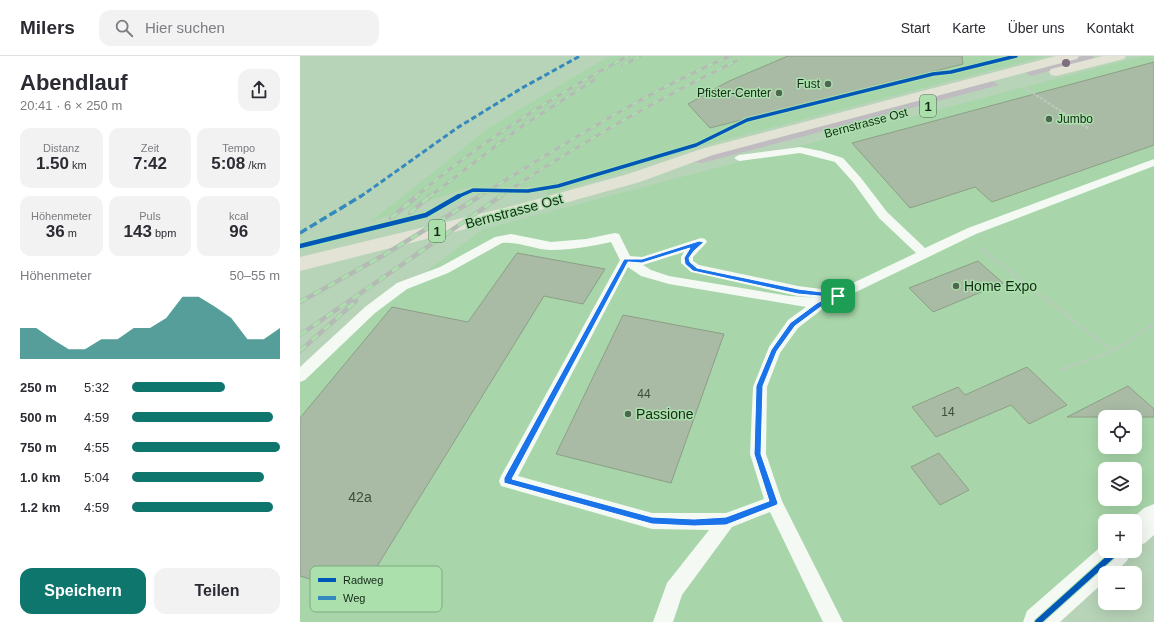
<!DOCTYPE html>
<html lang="de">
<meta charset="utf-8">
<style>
:root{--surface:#fff;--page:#f2f2f3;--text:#2b2b33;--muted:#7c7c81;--line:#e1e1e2;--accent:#0f766e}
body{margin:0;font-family:Arial,sans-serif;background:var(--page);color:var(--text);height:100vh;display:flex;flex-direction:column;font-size:15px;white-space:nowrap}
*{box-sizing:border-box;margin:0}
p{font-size:13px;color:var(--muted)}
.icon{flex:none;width:22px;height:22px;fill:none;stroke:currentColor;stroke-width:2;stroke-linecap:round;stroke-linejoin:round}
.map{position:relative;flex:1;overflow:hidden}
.side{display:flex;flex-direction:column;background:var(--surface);width:300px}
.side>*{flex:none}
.buttons{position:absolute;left:798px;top:354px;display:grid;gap:8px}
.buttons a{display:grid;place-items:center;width:44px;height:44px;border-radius:8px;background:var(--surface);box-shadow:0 4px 16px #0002;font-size:20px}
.pin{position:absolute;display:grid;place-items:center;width:34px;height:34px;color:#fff;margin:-17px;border-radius:8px;box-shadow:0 2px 6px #0006}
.round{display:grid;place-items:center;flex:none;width:42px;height:42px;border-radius:12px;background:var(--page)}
.overview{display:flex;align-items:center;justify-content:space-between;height:68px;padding:0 20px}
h1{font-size:22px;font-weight:700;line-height:30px}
.metrics{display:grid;grid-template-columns:repeat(3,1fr);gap:6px;height:68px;padding:4px 20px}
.metrics div{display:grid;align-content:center;border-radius:10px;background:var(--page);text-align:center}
.metrics b{font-size:17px;font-weight:700}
.metrics small{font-size:11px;font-weight:400}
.metrics p{font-size:11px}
.chart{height:112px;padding:8px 20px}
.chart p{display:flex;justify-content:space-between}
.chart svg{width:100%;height:72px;margin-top:4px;fill:var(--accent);opacity:.7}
.action{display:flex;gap:8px;margin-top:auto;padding:8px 20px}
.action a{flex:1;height:46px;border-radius:12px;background:var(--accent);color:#fff;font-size:16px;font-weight:700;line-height:46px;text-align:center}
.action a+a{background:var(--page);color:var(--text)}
ul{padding:0 20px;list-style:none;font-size:13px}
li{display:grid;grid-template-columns:64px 48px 1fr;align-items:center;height:30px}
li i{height:10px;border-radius:5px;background:var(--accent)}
header{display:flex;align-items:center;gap:24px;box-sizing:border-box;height:56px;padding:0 20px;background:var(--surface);border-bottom:1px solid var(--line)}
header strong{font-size:19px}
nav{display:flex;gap:22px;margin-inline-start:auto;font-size:14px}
.search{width:280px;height:36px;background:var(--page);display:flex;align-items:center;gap:10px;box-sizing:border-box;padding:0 14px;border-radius:12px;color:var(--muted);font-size:15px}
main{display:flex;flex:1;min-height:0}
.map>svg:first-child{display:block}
.built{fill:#a8d6aa;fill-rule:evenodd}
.green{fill:#bfbbc0}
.building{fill:#a9bba4;stroke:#8d9f86}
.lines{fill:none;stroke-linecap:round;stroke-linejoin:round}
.path-far1{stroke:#c0c9c0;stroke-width:2;stroke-dasharray:3 1.5;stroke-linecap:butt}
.path{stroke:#c0c9c0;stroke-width:2.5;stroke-dasharray:3.5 2;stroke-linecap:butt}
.lane{fill:#f4f9f4;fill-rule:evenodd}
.street{fill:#f4f9f4;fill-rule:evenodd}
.primary{fill:#e2e3d4;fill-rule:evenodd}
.rail-far1-casing{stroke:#b4bbb4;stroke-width:3}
.rail-casing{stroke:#b4bbb4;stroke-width:4.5}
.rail-far1{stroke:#abe0ad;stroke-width:2;stroke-dasharray:6;stroke-linecap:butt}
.rail{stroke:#abe0ad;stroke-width:3;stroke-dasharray:8;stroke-linecap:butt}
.quiet-far1{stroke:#3489bd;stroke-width:3;stroke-dasharray:5.5 3;stroke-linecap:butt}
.quiet{stroke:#3489bd;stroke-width:3.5;stroke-dasharray:8 3.5;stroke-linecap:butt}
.cycleway-far2-casing{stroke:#abe0ad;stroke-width:5.5}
.cycleway-far1-casing{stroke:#abe0ad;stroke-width:7}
.cycleway-casing{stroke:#abe0ad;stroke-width:8}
.cycleway-far2{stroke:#0057b8;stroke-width:3.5}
.cycleway-far1{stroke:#0057b8;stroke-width:4.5}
.cycleway{stroke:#0057b8;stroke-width:6}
.tree{fill:#7e6d80}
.route{fill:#1a73e8;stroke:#fff;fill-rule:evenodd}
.poi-dot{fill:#4e664f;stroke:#abe0ad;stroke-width:1.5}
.labels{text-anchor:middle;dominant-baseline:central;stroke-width:3;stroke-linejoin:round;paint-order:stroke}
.far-poi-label{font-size:12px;fill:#152a16;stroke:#abe0ad;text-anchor:end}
.far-street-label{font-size:12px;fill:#152a16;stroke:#abe0ad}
.number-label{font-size:12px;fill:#3a4e3a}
.shield{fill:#abe0ad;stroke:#426143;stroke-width:1}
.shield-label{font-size:13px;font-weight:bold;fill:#152a16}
.street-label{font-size:14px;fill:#152a16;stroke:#abe0ad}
.poi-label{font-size:14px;fill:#152a16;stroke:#abe0ad;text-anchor:start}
.near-number-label{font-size:14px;fill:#3a4e3a}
.key{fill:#abe0ad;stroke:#7ea980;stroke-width:1}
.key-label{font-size:11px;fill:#152a16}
</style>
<header>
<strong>Milers</strong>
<div class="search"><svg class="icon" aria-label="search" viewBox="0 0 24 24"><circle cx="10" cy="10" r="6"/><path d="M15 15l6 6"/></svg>Hier suchen</div>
<nav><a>Start</a><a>Karte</a><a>Über uns</a><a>Kontakt</a></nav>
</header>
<main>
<section class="side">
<div class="overview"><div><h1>Abendlauf</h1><p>20:41 · 6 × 250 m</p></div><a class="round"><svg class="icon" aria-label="share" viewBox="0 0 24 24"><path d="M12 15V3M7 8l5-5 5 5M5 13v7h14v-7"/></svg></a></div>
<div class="metrics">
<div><p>Distanz</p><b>1.50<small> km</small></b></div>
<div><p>Zeit</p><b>7:42</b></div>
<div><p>Tempo</p><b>5:08<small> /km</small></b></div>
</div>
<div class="metrics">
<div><p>Höhenmeter</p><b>36<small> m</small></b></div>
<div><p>Puls</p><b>143<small> bpm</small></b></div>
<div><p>kcal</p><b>96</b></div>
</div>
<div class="chart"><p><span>Höhenmeter</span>50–55 m</p>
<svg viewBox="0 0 160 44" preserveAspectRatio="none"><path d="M0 44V25L10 25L20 32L30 38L40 38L50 32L60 32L70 25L80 25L90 19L100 6L110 6L120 12L130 19L140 32L150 32L160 25V44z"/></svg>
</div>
<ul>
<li><b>250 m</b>5:32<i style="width:63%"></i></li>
<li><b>500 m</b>4:59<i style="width:95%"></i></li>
<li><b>750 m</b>4:55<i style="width:100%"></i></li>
<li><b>1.0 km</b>5:04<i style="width:89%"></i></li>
<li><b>1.2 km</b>4:59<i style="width:95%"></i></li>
</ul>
<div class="action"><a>Speichern</a><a>Teilen</a></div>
</section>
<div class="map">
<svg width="854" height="566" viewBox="0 0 854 566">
<rect width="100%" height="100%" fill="#b7d4b8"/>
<!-- built -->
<g class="built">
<path d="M309,0h437l-341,89 -158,50 -3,-8h-75l-99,35 120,-95z"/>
<path d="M843,0h11v452l-19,13h-30v30l-71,71h-734v-256l183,-137zM805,361h30v30h-30zM805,413h30v30h-30z"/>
</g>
<!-- green -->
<g class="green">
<path d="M782,0h10l3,2 -64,18 -7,-4z"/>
<path d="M693,25l6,4 -297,78 -9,-1 6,-4z"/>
</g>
<!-- building -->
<g class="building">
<path d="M488,0h174l1,8 -253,64 -22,-24 39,-22z"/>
<path d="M854,6v83l-162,57 -17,-15 -65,21 -58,-65z"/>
<path d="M217,197l88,16 -22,35 -39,-8 -184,298 -60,-18v-158l92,-111 76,15z"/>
<path d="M678,205l25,22 -70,29 -24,-24z"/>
<path d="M323,259l101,19 -53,149 -115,-29z"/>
<path d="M727,311l40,38 -38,19 -18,-19 -75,32 -24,-30 46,-20 7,8z"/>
<path d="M828,330l26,23v8h-87z"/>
<path d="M639,397l30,37 -29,15 -29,-38z"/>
</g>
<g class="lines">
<!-- path-far1 -->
<path class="path-far1" d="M725,32l64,41"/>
<!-- path -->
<g class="path">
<path d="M681,193l132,102 41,-27"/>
<path d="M760,314l53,-19"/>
</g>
<!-- lane -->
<path class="lane" d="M500,91l21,4 22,7 18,20 26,34 38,36 43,-20 186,-69v7l-178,68 -151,73 -27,21 -18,25 -13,34 -1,67 16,47 61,121h-20l-53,-110 -38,15 -50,68 -9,27h-20l14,-39 42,-53 -57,-1 -151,-43 -2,-5 2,-5 119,-216 -9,-18c-19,4 -39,8 -59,8 -17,0 -33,-9 -50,-7l-54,30 -41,16 -32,24 -70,67 -5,2v-15l65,-60 32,-24 43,-16 55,-30 16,-3 40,8 35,-3 29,-6 4,1 11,22 12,1 59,-19 4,1 2,3 -14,15v4l6,4 99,21 38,5 80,-38 -37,-35 -26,-36 -18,-20 -35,-9 -61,8 -5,-3 5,-3zM384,196l-3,5v6l10,9 107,24 22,2 -31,-2 -120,-20 -18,-6 -8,-5zM328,211l13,9 28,8 137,23 -18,13 -19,27 -16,40 -3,67 14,45 -38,14h-74l-134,-37z"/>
<!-- street -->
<g class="street">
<path d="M854,448v31l-9,8 -10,4v-26h-6l15,-13z"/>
<path d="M805,487v8h26l-4,10 -13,12h-9v8l-45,41h-37l4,-11z"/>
</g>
<!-- primary -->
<g class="primary">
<path d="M756,0h23l-2,3 -364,96 -73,27 -111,31 -229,58v-14l220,-53 108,-30 73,-25z"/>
<path d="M803,0h23l-2,3 -68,17 -5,-1 -2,-3 2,-3z"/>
</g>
<!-- rail-far1 casing -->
<g class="rail-far1-casing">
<g id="rail-far1">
<path d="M323,9l17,-9"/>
<path d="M115,141c66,-55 138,-101 213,-141"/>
<path d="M129,141l93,-71 72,-46"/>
<path d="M178,141c82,-50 164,-103 252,-141"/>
<path d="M199,141c76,-51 155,-96 237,-136"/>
</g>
</g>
<!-- rail casing -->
<g class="rail-casing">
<g id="rail">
<path d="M110,157l20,-17"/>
<path d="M91,162l26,-22"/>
<path d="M0,246l84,-47 96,-59"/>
<path d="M0,279l201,-139"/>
<path d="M0,295l56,-50"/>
</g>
</g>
<!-- rail-far1 -->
<use href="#rail-far1" class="rail-far1"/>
<!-- rail -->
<use href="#rail" class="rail"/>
<!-- quiet-far1 -->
<path class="quiet-far1" d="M60,141l97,-69 65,-40 58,-32"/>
<!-- quiet -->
<path class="quiet" d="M0,177l61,-37"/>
<!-- cycleway-far2 casing -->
<g class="cycleway-far2-casing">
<path id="cycleway-far2" d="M157,141l16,-7 55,1 30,-5 138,-41 51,-25 186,-46 18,-2 65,-16"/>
</g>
<!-- cycleway-far1 casing -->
<g class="cycleway-far1-casing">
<path id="cycleway-far1" d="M0,190l126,-31 33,-19"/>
</g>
<!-- cycleway casing -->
<g class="cycleway-casing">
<path id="cycleway" d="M738,566l79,-71"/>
</g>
<!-- cycleway-far2 -->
<use href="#cycleway-far2" class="cycleway-far2"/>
<!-- cycleway-far1 -->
<use href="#cycleway-far1" class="cycleway-far1"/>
<!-- cycleway -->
<use href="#cycleway" class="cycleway"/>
</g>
<!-- trees -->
<circle class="tree" cx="766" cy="7" r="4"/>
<!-- route -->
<path class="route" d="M399,185l5,1 -10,9 -5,7 1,4 7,6 101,21 40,5 3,2 -19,10 -27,20 -18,25 -14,35 -2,68 17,49 -1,2 -51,20 -32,1 -42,-2 -148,-41v-5l120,-219h18zM390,192l-6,10 1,6 8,7 105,23 32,3 -13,6 -27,20 -19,27 -15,36 -2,68 15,47 -43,16 -32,2 -42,-2 -140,-38 116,-217 14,1z"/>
<!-- markers -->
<g class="poi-dot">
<circle cx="528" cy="28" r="4"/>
<circle cx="479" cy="37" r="4"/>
<circle cx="749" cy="63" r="4"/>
<circle cx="656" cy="230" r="4"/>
<circle cx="328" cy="358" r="4"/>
</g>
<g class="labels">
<!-- far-poi labels -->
<g class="far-poi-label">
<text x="520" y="28">Fust</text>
<text x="471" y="37">Pfister-Center</text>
<text x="757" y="63" text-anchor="start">Jumbo</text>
</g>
<!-- far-street labels -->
<g class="far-street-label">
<text transform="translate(566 67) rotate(-15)">Bernstrasse Ost</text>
</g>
<!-- number labels -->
<g class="number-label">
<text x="344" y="338">44</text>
<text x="648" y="356">14</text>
</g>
<!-- shield labels -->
<g class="shield">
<rect x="620" y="39" width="16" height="22" rx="3"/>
<rect x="129" y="164" width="16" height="22" rx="3"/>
</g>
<g class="shield-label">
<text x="628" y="50">1</text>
<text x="137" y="175">1</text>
</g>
<!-- street labels -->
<g class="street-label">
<text transform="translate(214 155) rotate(-15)">Bernstrasse Ost</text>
</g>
<!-- poi labels -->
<g class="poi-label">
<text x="664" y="230">Home Expo</text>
<text x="336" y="358">Passione</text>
</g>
<!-- near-number labels -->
<g class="near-number-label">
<text x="60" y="441">42a</text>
</g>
</g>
<!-- legend -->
<rect x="10" y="510" width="132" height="46" rx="6" class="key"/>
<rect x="18" y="522" width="18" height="4" fill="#0057b8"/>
<rect x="18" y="540" width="18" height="4" fill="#3489bd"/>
<g class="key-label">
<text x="43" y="528">Radweg</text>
<text x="43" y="546">Weg</text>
</g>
</svg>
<div class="buttons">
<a><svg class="icon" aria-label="locate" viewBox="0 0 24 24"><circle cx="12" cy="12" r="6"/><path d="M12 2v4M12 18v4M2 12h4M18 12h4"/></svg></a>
<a><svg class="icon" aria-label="layers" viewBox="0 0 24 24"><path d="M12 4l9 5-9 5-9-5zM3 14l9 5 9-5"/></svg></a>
<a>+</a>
<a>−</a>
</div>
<div class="pin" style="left:538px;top:240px;background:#1e9e55"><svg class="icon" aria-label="arrive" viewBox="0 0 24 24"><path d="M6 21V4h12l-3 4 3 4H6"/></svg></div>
</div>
</main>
